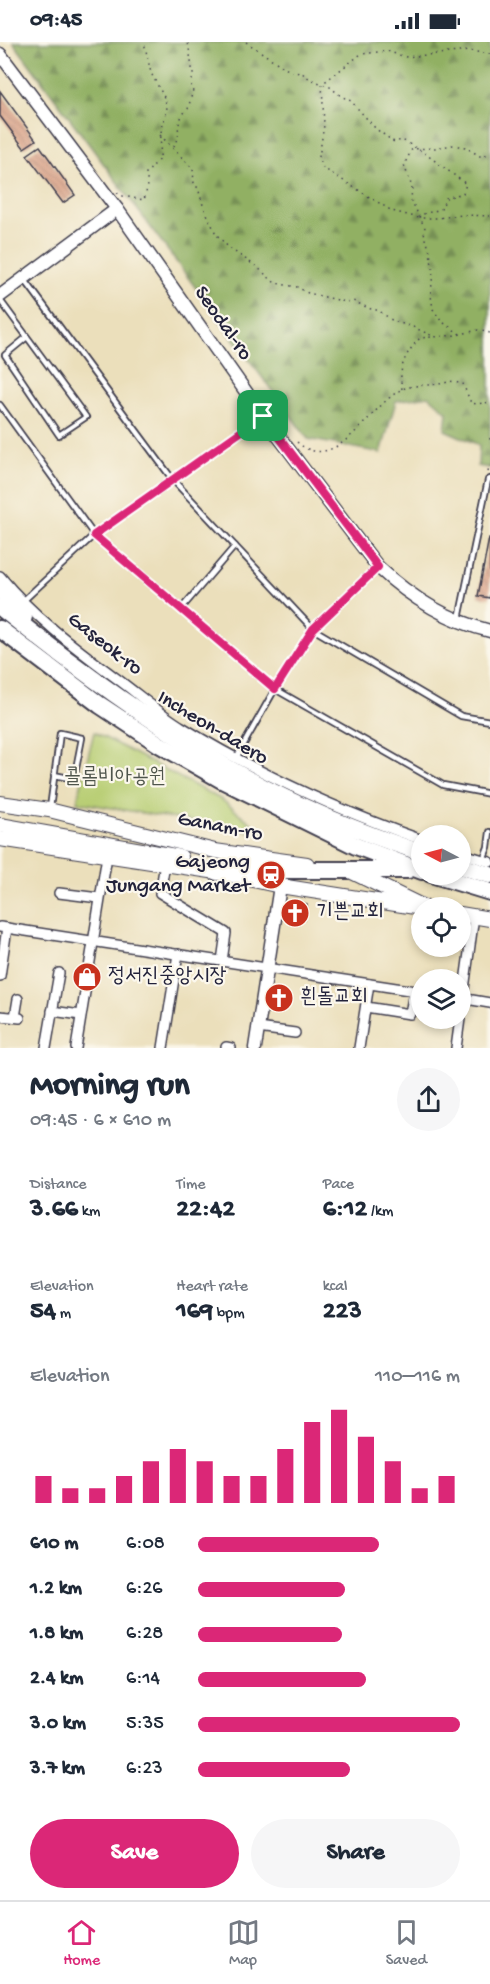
<!DOCTYPE html>
<meta charset="utf-8">
<style>
:root{--surface:#fff;--page:#f6f6f7;--text:#1f2937;--muted:#747a83;--line:#e0e1e3;--accent:#db2777}
body{margin:0;font-family:"Gochi Hand","Poor Story",sans-serif;background:var(--page);color:var(--text);height:100vh;display:flex;flex-direction:column;font-size:22px;white-space:nowrap}
*{box-sizing:border-box;margin:0}
p{font-size:20px;color:var(--muted)}
.icon{flex:none;width:33px;height:33px;fill:none;stroke:currentColor;stroke-width:2;stroke-linecap:round;stroke-linejoin:round}
.map{position:relative;height:1006px;overflow:hidden}
.drawer{display:flex;flex-direction:column;background:var(--surface);flex:1}
.drawer>*{flex:none}
.needle{width:39px;rotate:276deg}
.fabs{position:absolute;left:411px;top:783px;display:grid;gap:12px}
.fabs a{display:grid;place-items:center;width:60px;height:60px;border-radius:50%;background:var(--surface);box-shadow:0 3px 9px #0003;font-size:30px}
.pin{position:absolute;display:grid;place-items:center;width:51px;height:51px;color:#fff;margin:-26px;border-radius:12px;box-shadow:0 3px 9px #0006}
.round{display:grid;place-items:center;flex:none;width:63px;height:63px;border-radius:32px;background:var(--page)}
.head{display:flex;align-items:center;justify-content:space-between;height:102px;padding:0 30px}
h1{font-size:33px;font-weight:700;line-height:45px}
.figures{display:grid;grid-template-columns:repeat(3,1fr);gap:9px;height:102px;padding:6px 30px}
.figures div{display:grid;align-content:center}
.figures b{font-size:26px;font-weight:700}
.figures small{font-size:16px;font-weight:400}
.figures p{font-size:16px}
.chart{height:168px;padding:12px 30px}
.chart p{display:flex;justify-content:space-between}
.chart svg{width:100%;height:108px;margin-top:6px;stroke:var(--accent);stroke-width:6}
.primary-button{display:flex;gap:12px;margin-top:auto;padding:12px 30px}
.primary-button a{flex:1;height:69px;border-radius:36px;background:var(--accent);color:#fff;font-size:24px;font-weight:700;line-height:69px;text-align:center}
.primary-button a+a{background:var(--page);color:var(--text)}
ul{padding:0 30px;list-style:none;font-size:20px}
li{display:grid;grid-template-columns:96px 72px 1fr;align-items:center;height:45px}
li i{height:15px;border-radius:8px;background:var(--accent)}
.status{display:flex;justify-content:space-between;align-items:center;height:42px;padding:0 30px;background:var(--surface);direction:ltr}
.status svg{height:16px;fill:currentColor}
.tab-bar{display:flex;justify-content:space-around;align-items:center;height:84px;border-top:2px solid var(--line);background:var(--surface);font-size:16px;color:var(--muted)}
.tab-bar a{display:grid;justify-items:center;gap:3px}
.tab-bar .active{color:var(--accent)}
.map>svg:first-child{display:block}
.forest{fill:url(#forest-firs);stroke:#5a6950;stroke-width:1.5}
.green{fill:#b7cd72;stroke:#6c7856;stroke-width:1.5}
.building{fill:url(#building-back-hatch)}
.lines{fill:none;stroke-linecap:round;stroke-linejoin:round}
.lane-casing{stroke:#403e4e;stroke-width:8}
.street-casing{stroke:#403e4e;stroke-width:12}
.secondary-casing{stroke:#403e4e;stroke-width:15}
.primary-casing{stroke:#403e4e;stroke-width:16}
.highway-casing{stroke:#403e4e;stroke-width:20}
.path{stroke:#403e4e;stroke-width:1.5;stroke-dasharray:1.5 4.5;stroke-linecap:butt}
.lane{stroke:#fff;stroke-width:4.5}
.street{stroke:#fff;stroke-width:9}
.secondary{stroke:#fff;stroke-width:12}
.primary{stroke:#fff;stroke-width:14}
.highway{stroke:#fff;stroke-width:16}
.route-casing{stroke:#fff;stroke-width:12}
.route{stroke:#db2777;stroke-width:8}
.labels{text-anchor:middle;dominant-baseline:central;stroke-width:4.5;stroke-linejoin:round;paint-order:stroke}
.street-label{font-size:21px;fill:#22223b;stroke:#fbf7ec}
.park-label{font-size:21px;fill:#4f554c;stroke:#fbf7ec}
.poi-label{font-size:21px;fill:#22223b;stroke:#fbf7ec;text-anchor:start}
</style>
<div class="status"><b>09:45</b><svg viewBox="0 0 49 12"><path d="M0 12V9h3v3zM5 12V6h3v6zM10 12V3h3v9zM15 12V0h3v12zM26 1h20v11H26zM47 4h2v5h-2z"/></svg></div>
<div class="map">
<svg width="490" height="1006" viewBox="0 0 490 1006">
<defs>
<pattern id="forest-firs" width="22" height="20" patternUnits="userSpaceOnUse" patternTransform="scale(1.5)"><rect width="22" height="20" fill="#91b064"/><path d="M5 1l3.5 6h-7zM16 11l3.5 6h-7z" fill="#768f54"/></pattern>
<pattern id="building-back-hatch" width="6" height="6" patternUnits="userSpaceOnUse" patternTransform="scale(1.5)"><rect width="6" height="6" fill="#d6987c"/><path d="M-1 5l2 2M0 0l6 6M5-1l2 2" fill="none" stroke="#ad7c67"/></pattern>
</defs>
<rect width="100%" height="100%" fill="#fbf7ec"/>
<filter id="ink" filterUnits="userSpaceOnUse"><feTurbulence type="fractalNoise" baseFrequency=".0167" numOctaves="2"/><feDisplacementMap in="SourceGraphic" scale="12" xChannelSelector="R" yChannelSelector="G"/><feConvolveMatrix kernelMatrix="1 2 1 2 8 2 1 2 1" color-interpolation-filters="sRGB"/></filter>
<filter id="wash" filterUnits="userSpaceOnUse"><feTurbulence type="fractalNoise" baseFrequency=".008" numOctaves="4" result="noise"/><feDisplacementMap in="SourceGraphic" scale="24" xChannelSelector="R" yChannelSelector="G"/><feGaussianBlur stdDeviation="1.35" result="paint"/><feColorMatrix in="noise" values="0 0 0 0 0 0 0 0 0 0 0 0 0 0 0 0 0 1.4 0 .05"/><feComposite in="paint" operator="in"/></filter>
<g filter="url(#wash)">
<rect width="100%" height="100%" fill="#ebdfbb"/>
<!-- forest -->
<path class="forest" d="M13,0h477v426l-12,-2 1,-21 -34,-15 2,-18 -18,-16 -33,5 -15,52 -73,-14z"/>
<!-- green -->
<path class="green" d="M94,690l128,68 43,34 -188,-32z"/>
<g id="blocks">
<!-- building -->
<g class="building">
<path d="M0,49l36,49 -12,8 -24,-32z"/>
<path d="M40,104l35,49 -12,8 -36,-48z"/>
<path d="M489,496h1v60l-12,-2z"/>
<path d="M295,858l12,4 -2,16 -22,-1 3,-11z"/>
<path d="M275,947l10,2 -1,15 -12,-1z"/>
</g>
</g>
</g>
<g filter="url(#ink)">
<use href="#blocks" fill-opacity="0" stroke="#403e4e" stroke-width="1.5"/>
<g class="lines">
<!-- lane casing -->
<g class="lane-casing">
<g id="lane">
<path d="M25,238l148,200 140,149 148,87 29,5"/>
<path d="M0,258l86,117 -27,18 -54,-80 22,-18"/>
<path d="M0,363l94,130 181,154 168,96 47,9"/>
<path d="M23,559l71,-66 168,-119"/>
<path d="M181,567l54,-63"/>
<path d="M459,577l29,-139 2,-1"/>
<path d="M236,716l39,-69 38,-60 63,-61"/>
<path d="M50,766l10,-75 22,5 -8,41 -20,-4"/>
<path d="M483,818l5,-13 2,-15"/>
</g>
</g>
<!-- street casing -->
<g class="street-casing">
<g id="street">
<path d="M0,534c33,40 74,71 116,102 22,16 43,35 66,49 76,47 156,83 240,113"/>
<path d="M460,811l30,9"/>
<path d="M165,822l-5,29 66,40 -4,28"/>
<path d="M59,851l40,5"/>
<path d="M0,885l422,65"/>
<path d="M0,934l7,-48"/>
<path d="M460,956l30,5"/>
<path d="M366,965l44,7 4,-23"/>
<path d="M52,969l29,4"/>
<path d="M0,974l20,2"/>
<path d="M15,975l3,-18"/>
<path d="M258,986l37,5"/>
<path d="M226,1005l5,1"/>
<path d="M46,1006l13,-75"/>
<path d="M76,1006l31,-192"/>
<path d="M163,1006l15,-94"/>
<path d="M359,1006l10,-64"/>
<path d="M456,1006l18,-132"/>
</g>
</g>
<!-- secondary casing -->
<g class="secondary-casing">
<g id="secondary">
<path d="M0,12l117,155 146,207 115,151c32,30 68,53 112,64"/>
<path d="M0,254l117,-87"/>
<path d="M255,1006l25,-162"/>
</g>
</g>
<!-- primary casing -->
<g class="primary-casing">
<g id="primary">
<path d="M0,761l49,7 166,41 92,13"/>
<path d="M0,783l181,32"/>
<path d="M0,797l217,33 63,14 135,21"/>
<path d="M350,829l76,37"/>
<path d="M460,872l30,5"/>
</g>
</g>
<!-- highway casing -->
<g class="highway-casing">
<g id="highway">
<path d="M0,547l24,28"/>
<path d="M0,565c73,59 149,115 230,162 61,35 126,62 192,84"/>
<path d="M0,587l100,76 59,39 63,36 134,66 66,25"/>
<path d="M460,824l30,9"/>
<path d="M217,830l29,-2h162"/>
<path d="M431,832l59,18"/>
</g>
</g>
<!-- path -->
<g class="path">
<path d="M246,0l45,30 11,1 8,6 20,8 11,9 10,5 25,28 18,13 8,-2 21,12 43,32 -3,9 -17,5 -5,11 -21,6 -1,2"/>
<path d="M490,12l-20,-3 -65,6 -18,-6 -26,3 -39,30 2,41 -5,32 4,11 69,43 27,7h18l26,-3 27,1"/>
<path d="M160,93l33,34 1,15 4,4 5,17 13,29 13,14 28,19 18,16 22,4 11,6 38,9 7,-1 20,9h5l15,11 20,6 22,10"/>
<path d="M174,105l5,-14 -1,-6 4,-12 6,-6 5,-19 -2,-2 2,-14 -5,-32"/>
<path d="M117,151l6,3 21,4 4,-15 -2,-11 14,-16 1,-26 6,-23 -2,-10 -14,-26 -7,-31"/>
<path d="M460,292l-19,-13 -8,-12 -2,-14 2,-25 -4,-23 -5,-10 1,-9 -14,-28 1,-13 -8,-22 8,-16 24,-1 16,-3 13,2 15,9 10,-2"/>
<path d="M402,347c-4,-22 3,-35 18,-51l37,-3 21,-5 12,3"/>
<path d="M490,396v5"/>
<path d="M297,400c41,36 75,-42 108,-54 13,-4 36,-2 45,-7l13,3 8,19 6,1 13,-2"/>
<path d="M488,430l2,-6"/>
</g>
<!-- lane -->
<use href="#lane" class="lane"/>
<!-- street -->
<use href="#street" class="street"/>
<!-- secondary -->
<use href="#secondary" class="secondary"/>
<!-- primary -->
<use href="#primary" class="primary"/>
<!-- highway -->
<use href="#highway" class="highway"/>
</g>
</g>
<g class="lines" filter="url(#ink)">
<!-- route casing -->
<g class="route-casing">
<path id="route" d="M263,374l115,151 -65,62 -38,60 -181,-154z"/>
</g>
<!-- route -->
<use href="#route" class="route"/>
</g>
<!-- icons -->
<defs>
<g id="station-disc" transform="scale(1.5)"><circle r="9.5" fill="#c8321e" stroke="#fbf7ec"/><path d="M-3-6H3Q5-6 5-4V2Q5 4 3 4L4.5 6H3L1.5 4h-3L-3 6H-4.5L-3 4Q-5 4-5 2V-4Q-5-6-3-6ZM-3.5-4v3h7v-3ZM-3.5 1v1.5H-2V1ZM2 1v1.5H3.5V1Z" fill="#fff"/></g>
<g id="church-disc" transform="scale(1.5)"><circle r="9.5" fill="#c8321e" stroke="#fbf7ec"/><path d="M-1.2-6h2.4v3.5h3.3v2.4h-3.3V6h-2.4V-.1h-3.3v-2.4h3.3Z" fill="#fff"/></g>
<g id="shop-disc" transform="scale(1.5)"><circle r="9.5" fill="#c8321e" stroke="#fbf7ec"/><path d="M-5-2.5h2.3a2.7 3.5 0 0 1 5.4 0H5L5.5 6h-11ZM-1.5-2.5h3a1.5 2.3 0 0 0-3 0Z" fill="#fff"/></g>
</defs>
<g fill-rule="evenodd">
<use href="#station-disc" x="271" y="833"/>
<use href="#church-disc" x="295" y="871"/>
<use href="#shop-disc" x="87" y="935"/>
<use href="#church-disc" x="279" y="956"/>
</g>
<g class="labels">
<!-- street labels -->
<g class="street-label">
<text transform="translate(222 282) rotate(55)">Seodal-ro</text>
<text transform="translate(104 603) rotate(38)">Gaseok-ro</text>
<text transform="translate(212 687) rotate(31)">Incheon-daero</text>
<text transform="translate(220 786) rotate(11)">Ganam-ro</text>
</g>
<!-- park labels -->
<g class="park-label">
<text x="115" y="736">콜롬비아공원</text>
</g>
<!-- poi labels -->
<g class="poi-label">
<text x="250" y="821" text-anchor="end">Gajeong<tspan x="250" dy="24">Jungang Market</tspan></text>
<text x="316" y="871">기쁜교회</text>
<text x="108" y="935">정서진중앙시장</text>
<text x="300" y="956">흰돌교회</text>
</g>
</g>
</svg>
<div class="fabs">
<a><svg class="needle" viewBox="-14 -14 28 28"><path d="M0-13l5 13h-10z" fill="#e53935"/><path d="M0 13l5-13h-10z" fill="#747a83"/></svg></a>
<a><svg class="icon" aria-label="locate" viewBox="0 0 24 24"><circle cx="12" cy="12" r="6"/><path d="M12 2v4M12 18v4M2 12h4M18 12h4"/></svg></a>
<a><svg class="icon" aria-label="layers" viewBox="0 0 24 24"><path d="M12 4l9 5-9 5-9-5zM3 14l9 5 9-5"/></svg></a>
</div>
<div class="pin" style="left:263px;top:374px;background:#1e9e55"><svg class="icon" aria-label="arrive" viewBox="0 0 24 24"><path d="M6 21V4h12l-3 4 3 4H6"/></svg></div>
</div>
<section class="drawer">
<div class="head"><div><h1>Morning run</h1><p>09:45 · 6 × 610 m</p></div><a class="round"><svg class="icon" aria-label="share" viewBox="0 0 24 24"><path d="M12 15V3M7 8l5-5 5 5M5 13v7h14v-7"/></svg></a></div>
<div class="figures">
<div><p>Distance</p><b>3.66<small> km</small></b></div>
<div><p>Time</p><b>22:42</b></div>
<div><p>Pace</p><b>6:12<small> /km</small></b></div>
</div>
<div class="figures">
<div><p>Elevation</p><b>54<small> m</small></b></div>
<div><p>Heart rate</p><b>169<small> bpm</small></b></div>
<div><p>kcal</p><b>223</b></div>
</div>
<div class="chart"><p><span>Elevation</span>110–116 m</p>
<svg viewBox="0 0 160 44" preserveAspectRatio="none"><path d="M5 44V33M15 44V38M25 44V38M35 44V33M45 44V27M55 44V22M65 44V27M75 44V33M85 44V33M95 44V22M105 44V11M115 44V6M125 44V17M135 44V27M145 44V38M155 44V33"/></svg>
</div>
<ul>
<li><b>610 m</b>6:08<i style="width:69%"></i></li>
<li><b>1.2 km</b>6:26<i style="width:56%"></i></li>
<li><b>1.8 km</b>6:28<i style="width:55%"></i></li>
<li><b>2.4 km</b>6:14<i style="width:64%"></i></li>
<li><b>3.0 km</b>5:35<i style="width:100%"></i></li>
<li><b>3.7 km</b>6:23<i style="width:58%"></i></li>
</ul>
<div class="primary-button"><a>Save</a><a>Share</a></div>
</section>
<nav class="tab-bar">
<a class="active"><svg class="icon" aria-label="home" viewBox="0 0 24 24"><path d="M3 11l9-7 9 7M6 9v11h12V9"/></svg>Home</a>
<a><svg class="icon" aria-label="map" viewBox="0 0 24 24"><path d="M3 6l6-2 6 2 6-2v14l-6 2-6-2-6 2zM9 4v14M15 6v14"/></svg>Map</a>
<a><svg class="icon" aria-label="saved" viewBox="0 0 24 24"><path d="M7 4h10v16l-5-4-5 4z"/></svg>Saved</a>
</nav>
